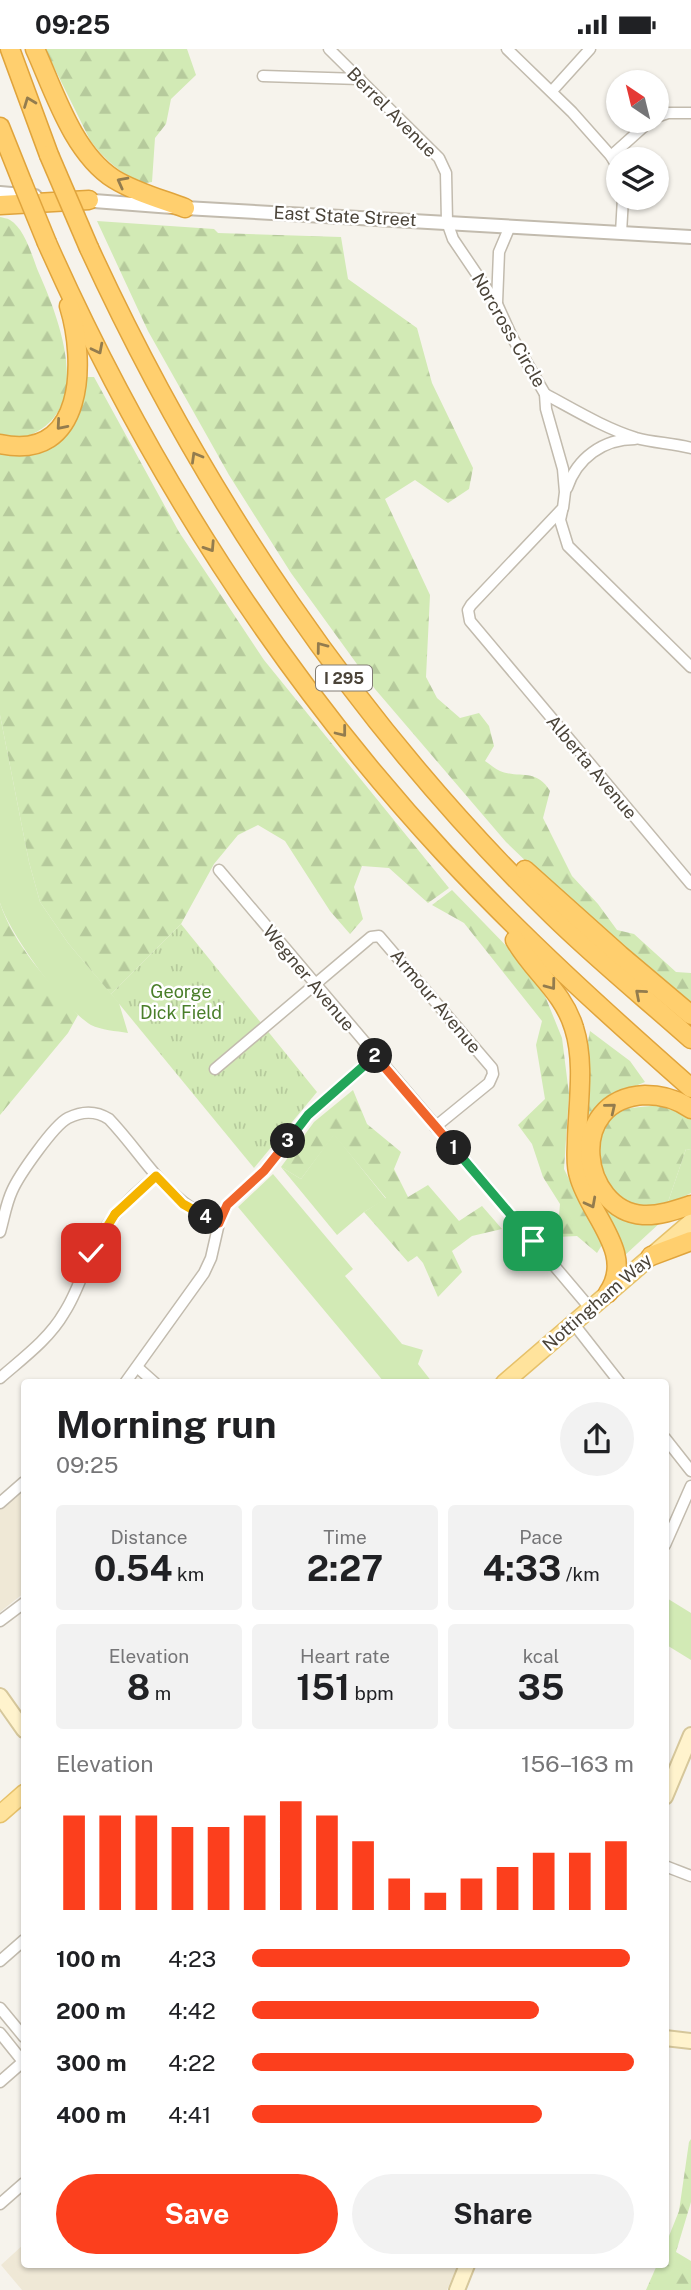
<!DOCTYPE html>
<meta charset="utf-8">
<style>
:root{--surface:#fff;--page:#f2f2f2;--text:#202124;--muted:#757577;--accent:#fc3f1d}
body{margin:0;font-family:"Public Sans",sans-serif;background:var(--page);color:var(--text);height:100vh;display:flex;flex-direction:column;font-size:26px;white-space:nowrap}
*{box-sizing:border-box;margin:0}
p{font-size:23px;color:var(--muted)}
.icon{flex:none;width:38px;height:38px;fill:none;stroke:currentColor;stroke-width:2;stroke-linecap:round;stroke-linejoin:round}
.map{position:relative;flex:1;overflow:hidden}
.sheet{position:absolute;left:21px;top:1330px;width:648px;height:889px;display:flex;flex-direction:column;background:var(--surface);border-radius:7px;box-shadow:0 2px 5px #0004}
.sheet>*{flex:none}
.needle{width:46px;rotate:325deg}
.buttons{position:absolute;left:606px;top:21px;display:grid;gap:14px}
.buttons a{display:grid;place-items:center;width:63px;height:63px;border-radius:50%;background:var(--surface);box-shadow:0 2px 5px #0004;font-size:35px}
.pin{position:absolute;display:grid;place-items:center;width:60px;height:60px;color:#fff;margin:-30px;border-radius:14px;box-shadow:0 4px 10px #0006}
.km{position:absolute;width:35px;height:35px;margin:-18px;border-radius:50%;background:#222;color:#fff;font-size:19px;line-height:35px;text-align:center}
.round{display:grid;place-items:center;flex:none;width:74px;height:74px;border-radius:37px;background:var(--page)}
.overview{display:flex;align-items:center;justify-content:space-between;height:119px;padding:0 35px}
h1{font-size:38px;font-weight:700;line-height:52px}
.metrics{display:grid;grid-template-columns:repeat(3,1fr);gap:10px;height:119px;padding:7px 35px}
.metrics div{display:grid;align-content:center;border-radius:7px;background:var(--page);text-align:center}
.metrics b{font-size:35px;font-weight:700}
.metrics small{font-size:19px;font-weight:400}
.metrics p{font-size:19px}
.chart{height:196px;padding:14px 35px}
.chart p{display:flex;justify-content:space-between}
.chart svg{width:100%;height:126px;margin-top:7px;stroke:var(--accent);stroke-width:6}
.primary-button{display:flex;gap:14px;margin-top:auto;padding:14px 35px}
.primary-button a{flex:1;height:80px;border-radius:42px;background:var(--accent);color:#fff;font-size:28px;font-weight:700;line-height:80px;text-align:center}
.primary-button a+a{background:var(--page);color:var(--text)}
ul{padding:0 35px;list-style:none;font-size:23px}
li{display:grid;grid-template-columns:112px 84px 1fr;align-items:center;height:52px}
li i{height:18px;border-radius:9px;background:var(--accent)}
.status{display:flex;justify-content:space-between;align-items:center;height:49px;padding:0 35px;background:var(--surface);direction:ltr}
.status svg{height:19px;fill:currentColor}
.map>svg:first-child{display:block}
.education{fill:#efe8d6}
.grass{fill:#d2eab5}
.forest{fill:url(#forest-firs)}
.park{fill:url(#park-tufts)}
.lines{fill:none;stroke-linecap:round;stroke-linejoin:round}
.minor-casing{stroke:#c2bbae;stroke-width:13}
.tertiary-casing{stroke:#c2bbae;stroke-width:16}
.secondary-casing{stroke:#d6c79b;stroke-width:18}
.primary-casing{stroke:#e6c16a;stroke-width:19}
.motorway-casing{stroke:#e0a43c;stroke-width:21}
.minor{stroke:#fff;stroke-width:10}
.tertiary{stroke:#fff;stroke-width:12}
.secondary{stroke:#fff3cd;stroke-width:14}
.primary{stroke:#ffe39c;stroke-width:16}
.motorway{stroke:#ffcf6e;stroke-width:18}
.motorway-bridge-casing{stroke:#e0a43c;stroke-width:21;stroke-linecap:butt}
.motorway-bridge{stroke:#ffcf6e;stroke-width:18}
.oneway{stroke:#937c4e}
.split-1-casing{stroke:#fff;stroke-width:14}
.split-2-casing{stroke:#fff;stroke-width:14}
.split-3-casing{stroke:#fff;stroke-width:14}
.split-4-casing{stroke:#fff;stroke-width:14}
.split-5-casing{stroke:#fff;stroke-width:14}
.split-6-casing{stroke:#fff;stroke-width:14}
.split-1{stroke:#22a559;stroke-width:9}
.split-2{stroke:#f0652b;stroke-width:9}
.split-3{stroke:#22a559;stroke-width:9}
.split-4{stroke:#f0652b;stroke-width:9}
.split-5{stroke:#f5b400;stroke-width:9}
.split-6{stroke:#f5b400;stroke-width:9}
.labels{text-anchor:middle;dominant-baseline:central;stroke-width:5;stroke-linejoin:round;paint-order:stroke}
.shield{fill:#fff;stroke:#817c74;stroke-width:2}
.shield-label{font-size:16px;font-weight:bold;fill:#4b4439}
.street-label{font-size:18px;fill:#4b4439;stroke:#fff}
.park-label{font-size:18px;fill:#4a7f2a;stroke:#fff}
</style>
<div class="status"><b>09:25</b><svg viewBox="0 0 49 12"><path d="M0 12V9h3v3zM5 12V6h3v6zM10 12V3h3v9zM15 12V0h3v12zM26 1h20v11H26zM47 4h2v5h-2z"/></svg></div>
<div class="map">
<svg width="691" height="2241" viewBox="0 0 691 2241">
<defs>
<pattern id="forest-firs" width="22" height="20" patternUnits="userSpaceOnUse" patternTransform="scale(1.75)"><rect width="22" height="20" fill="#d2eab5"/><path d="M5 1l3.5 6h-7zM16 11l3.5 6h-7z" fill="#b6ca9c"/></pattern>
<pattern id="park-tufts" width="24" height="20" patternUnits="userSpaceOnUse" patternTransform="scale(1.75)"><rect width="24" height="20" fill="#d2eab5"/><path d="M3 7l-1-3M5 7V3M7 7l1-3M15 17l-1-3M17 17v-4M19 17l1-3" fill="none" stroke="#b6ca9c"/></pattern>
</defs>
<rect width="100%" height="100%" fill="#f6f3ec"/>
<!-- education -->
<g class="education">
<path d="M24,1436v108l-24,19v-105z"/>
<path d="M24,2195v21h434l-11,25h-425l-21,-25z"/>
</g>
<!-- grass -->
<g class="grass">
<path d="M0,666l29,147 11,40 28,41 51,60 9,30c-12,-2 -27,-3 -37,-8 -28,-17 -81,-91 -91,-122z"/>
<path d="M334,1085l52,65 -22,13 -27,23 -56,-68 20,12z"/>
<path d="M686,1100l5,1v43l-24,12z"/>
<path d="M273,1125l80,95 -8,7 57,68 21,6 -5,14 14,18h-48l-146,-175z"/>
<path d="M591,1146l41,26h30l-38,35z"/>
<path d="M665,1548l26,16v47l-26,-16z"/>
</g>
<!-- forest -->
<g class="forest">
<path d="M45,0h142l9,26 -25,24 -5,25 -11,14 -3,44 -12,2c-20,-13 -36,-24 -50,-44z"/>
<path d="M0,168c3,1 7,1 10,3 15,9 22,36 28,51 21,47 58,140 -11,165 -8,3 -19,0 -27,-1z"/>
<path d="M97,172l117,8 4,4 123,4 7,42 69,49 15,55 41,85 -4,21 -21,14 -33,-23 -30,19 45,96 -4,82 11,21 23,20 19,-5 10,13 5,20 -9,15c5,3 10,8 15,10 20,8 36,-3 50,20l-7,27 29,58 26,28 19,26 17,4 42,38 15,1v33l-84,-67 -101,-97 -131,-153 -84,-116 -62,-98 -81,-144z"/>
<path d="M86,328h8l85,155 85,128 185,228 -21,15 -39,-35 -27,-2 -8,21 9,32 -13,15 -20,-23 -45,-70 -27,-16 -20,10 -24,29 -33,60 -70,70 -43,-51 -28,-41 -11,-40 -29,-147v-263c15,3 23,2 37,-3 38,-14 42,-35 49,-72z"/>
<path d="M452,841l67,69 26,37 17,42 7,56 -5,75 38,76 -5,8 -20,-17 -20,1 3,-33 -17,-27 -11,-33 -14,-19 27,-26 -9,-54 6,-24 -78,-98 -32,-18z"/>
<path d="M0,854c14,43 49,78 78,112l-10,18 -68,82z"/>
<path d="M590,982l40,30 15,21 -31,13 -26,20 -4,-53z"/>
<path d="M353,1041l14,34 34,28 -7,17 14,28 20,-12 31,36 23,-15 20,23 -30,7 -20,15 10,21 -24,25 -15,-34 -6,-7 -9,6 -44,-50 22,-14 -52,-63 -33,44 -20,-12 33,-45z"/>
<path d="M660,1056l31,13v32l-5,-1 -19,56 -29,5 -26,-18 -15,-24v-36l24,-23z"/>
<path d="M691,2090v63l-15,50 15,9v29h-45l11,-25h8v-19l14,-35 10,-69z"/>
</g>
<!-- park -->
<path class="park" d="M181,875l136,168 -63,76 -143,-174z"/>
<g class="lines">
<!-- minor casing -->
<g class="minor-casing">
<g id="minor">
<path d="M329,0l110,109 7,15 1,49 6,17 44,65 15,33 33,57 1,15 17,60 2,23 -2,16 -92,97 -3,5 2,11 221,263"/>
<path d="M507,0l65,63 39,44 7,12"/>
<path d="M263,27l97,3"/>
<path d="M552,42l38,-42"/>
<path d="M656,68l12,-4h23"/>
<path d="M611,107l39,-35"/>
<path d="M621,184l2,-35"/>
<path d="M497,254l2,-51 11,-26"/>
<path d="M545,345c30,16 59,34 91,44 18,5 37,5 55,10"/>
<path d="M567,439c10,-30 36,-49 68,-49"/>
<path d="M562,462l-2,9 8,26 123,121"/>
<path d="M219,821l371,438"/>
<path d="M215,1020l156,-132 8,-1 113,132 1,6 -4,9 -54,44"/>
<path d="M0,1183c4,-14 6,-28 12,-41 7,-16 42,-66 56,-73 14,-7 27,-8 41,1 38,40 55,81 110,104"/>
<path d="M573,1274l47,60"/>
<path d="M137,1318l18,16"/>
<path d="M0,1329c23,-20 49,-39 64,-65 12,-18 18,-39 27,-59 14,-33 38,-56 65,-78"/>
<path d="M125,1334l79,-110 7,-15 8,-35 8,-18 37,-34 44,-56 67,-59"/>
<path d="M665,1389l26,33"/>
<path d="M0,1454l24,-21"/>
<path d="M665,1496l26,-59"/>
<path d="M0,1572l24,-18"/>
<path d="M665,1817l26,10"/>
<path d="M0,1912l24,-21"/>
<path d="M0,1959l24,29"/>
<path d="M0,1984l24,30"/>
<path d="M0,2033l24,-21"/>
<path d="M0,2155l24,-21"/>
</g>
</g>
<!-- tertiary casing -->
<g class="tertiary-casing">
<g id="tertiary">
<path d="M0,144l35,3"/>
<path d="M81,151l104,8 506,29"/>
</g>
</g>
<!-- secondary casing -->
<g class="secondary-casing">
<g id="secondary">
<path d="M0,1647l24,34"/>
<path d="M665,1748l26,-62"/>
<path d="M665,1989l26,3"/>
<path d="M457,2241l10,-25"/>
</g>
</g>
<!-- primary casing -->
<g class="primary-casing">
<g id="primary">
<path d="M504,1334l187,-161"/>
<path d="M0,1765l24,-21"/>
</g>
</g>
<!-- motorway casing -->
<g class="motorway-casing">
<g id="motorway">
<path d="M10,0l39,106"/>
<path d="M35,0c19,42 38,104 79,130 21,13 47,20 71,29"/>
<path d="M0,78l22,55"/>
<path d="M0,156l89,-5"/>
<path d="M47,194c99,223 233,433 398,611 78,84 161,159 246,234"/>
<path d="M89,199c114,248 268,477 464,668 44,43 92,82 138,123"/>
<path d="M0,395c85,19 86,-83 69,-138"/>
<path d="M525,821l95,85 71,60"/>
<path d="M515,891c18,32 48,51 59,88 11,34 4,76 3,111 0,13 -2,25 2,37 10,39 57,77 29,117"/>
<path d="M691,1060c-14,-10 -29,-14 -46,-14 -81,4 -64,116 -2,120 16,1 33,-5 48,-10"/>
<path d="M651,1207l40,-15"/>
</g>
</g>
<!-- minor -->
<use href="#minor" class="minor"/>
<!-- tertiary -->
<use href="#tertiary" class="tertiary"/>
<!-- secondary -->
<use href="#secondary" class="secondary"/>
<!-- primary -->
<use href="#primary" class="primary"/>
<!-- motorway -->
<use href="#motorway" class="motorway"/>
<!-- motorway-bridge casing -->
<g class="motorway-bridge-casing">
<g id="motorway-bridge">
<path d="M49,106l40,93"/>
<path d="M22,133l25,61"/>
</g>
</g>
<!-- motorway-bridge -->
<use href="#motorway-bridge" class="motorway-bridge"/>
</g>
<!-- one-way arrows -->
<defs><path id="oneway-chevron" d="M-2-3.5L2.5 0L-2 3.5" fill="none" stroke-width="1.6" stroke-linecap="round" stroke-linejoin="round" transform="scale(1.75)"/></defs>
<g class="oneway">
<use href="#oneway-chevron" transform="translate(29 53) rotate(-111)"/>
<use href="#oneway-chevron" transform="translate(122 133) rotate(-152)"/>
<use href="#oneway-chevron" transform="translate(98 300) rotate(63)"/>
<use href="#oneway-chevron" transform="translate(61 376) rotate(131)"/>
<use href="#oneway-chevron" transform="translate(196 408) rotate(-120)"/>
<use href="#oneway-chevron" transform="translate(210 498) rotate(57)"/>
<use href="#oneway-chevron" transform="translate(321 598) rotate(-127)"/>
<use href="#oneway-chevron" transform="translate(342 683) rotate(52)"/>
<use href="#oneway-chevron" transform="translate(551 936) rotate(53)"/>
<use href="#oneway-chevron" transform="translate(640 945) rotate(-139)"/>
<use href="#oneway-chevron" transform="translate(611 1059) rotate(-39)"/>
<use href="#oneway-chevron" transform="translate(591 1154) rotate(62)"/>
</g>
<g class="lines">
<!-- split-1 casing -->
<g class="split-1-casing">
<path id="split-1" d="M454,1099l79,93"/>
</g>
<!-- split-2 casing -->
<g class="split-2-casing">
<path id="split-2" d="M375,1007l79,92"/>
</g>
<!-- split-3 casing -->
<g class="split-3-casing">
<path id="split-3" d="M288,1092l20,-26 67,-59"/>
</g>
<!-- split-4 casing -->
<g class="split-4-casing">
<path id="split-4" d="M206,1168l13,6 8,-18 37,-34 24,-30"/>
</g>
<!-- split-5 casing -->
<g class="split-5-casing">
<path id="split-5" d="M115,1165l41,-38 27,28 23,13"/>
</g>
<!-- split-6 casing -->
<g class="split-6-casing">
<path id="split-6" d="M91,1204l24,-39"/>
</g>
<!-- split-1 -->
<use href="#split-1" class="split-1"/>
<!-- split-2 -->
<use href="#split-2" class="split-2"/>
<!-- split-3 -->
<use href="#split-3" class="split-3"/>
<!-- split-4 -->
<use href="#split-4" class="split-4"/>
<!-- split-5 -->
<use href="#split-5" class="split-5"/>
<!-- split-6 -->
<use href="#split-6" class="split-6"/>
</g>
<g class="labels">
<!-- shield labels -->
<rect class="shield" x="316" y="616.5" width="56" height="25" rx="5"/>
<g class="shield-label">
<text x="344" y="629">I 295</text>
</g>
<!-- street labels -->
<g class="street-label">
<text transform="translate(392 63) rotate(45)">Berrel Avenue</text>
<text transform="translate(345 167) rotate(3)">East State Street</text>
<text transform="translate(509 281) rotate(60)">Norcross Circle</text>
<text transform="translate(592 718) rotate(50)">Alberta Avenue</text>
<text transform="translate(309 929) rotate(50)">Wegner Avenue</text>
<text transform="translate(436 952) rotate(50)">Armour Avenue</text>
<text transform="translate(597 1253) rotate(-41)">Nottingham Way</text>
</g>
<!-- park labels -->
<g class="park-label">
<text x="181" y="942">George<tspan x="181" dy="21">Dick Field</tspan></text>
</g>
</g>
</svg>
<div class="buttons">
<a><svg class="needle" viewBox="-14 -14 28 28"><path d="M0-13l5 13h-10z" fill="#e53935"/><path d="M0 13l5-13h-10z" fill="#757577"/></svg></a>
<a><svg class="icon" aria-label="layers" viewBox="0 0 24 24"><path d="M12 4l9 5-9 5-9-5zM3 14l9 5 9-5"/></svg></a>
</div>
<div class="pin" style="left:533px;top:1192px;background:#1e9e55"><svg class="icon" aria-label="arrive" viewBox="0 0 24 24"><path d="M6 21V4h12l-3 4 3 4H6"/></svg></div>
<div class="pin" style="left:91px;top:1204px;background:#d93025"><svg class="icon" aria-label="check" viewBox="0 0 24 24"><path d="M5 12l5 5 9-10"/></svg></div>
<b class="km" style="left:454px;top:1099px">1</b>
<b class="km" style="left:375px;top:1007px">2</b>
<b class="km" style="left:288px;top:1092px">3</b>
<b class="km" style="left:206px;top:1168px">4</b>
<section class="sheet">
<div class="overview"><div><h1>Morning run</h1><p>09:25</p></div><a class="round"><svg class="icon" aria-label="share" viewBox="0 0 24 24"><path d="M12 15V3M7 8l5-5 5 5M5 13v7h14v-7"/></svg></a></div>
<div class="metrics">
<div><p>Distance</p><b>0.54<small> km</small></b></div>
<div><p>Time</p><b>2:27</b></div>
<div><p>Pace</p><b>4:33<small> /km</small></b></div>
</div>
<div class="metrics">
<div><p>Elevation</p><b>8<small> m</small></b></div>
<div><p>Heart rate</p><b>151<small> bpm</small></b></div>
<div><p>kcal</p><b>35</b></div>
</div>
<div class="chart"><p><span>Elevation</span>156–163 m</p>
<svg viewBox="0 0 160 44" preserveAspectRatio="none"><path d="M5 44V11M15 44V11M25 44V11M35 44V15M45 44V15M55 44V11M65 44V6M75 44V11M85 44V20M95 44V33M105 44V38M115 44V33M125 44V29M135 44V24M145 44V24M155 44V20"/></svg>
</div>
<ul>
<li><b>100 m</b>4:23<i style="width:99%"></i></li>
<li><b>200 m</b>4:42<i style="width:75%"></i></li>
<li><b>300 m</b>4:22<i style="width:100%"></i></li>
<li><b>400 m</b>4:41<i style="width:76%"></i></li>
</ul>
<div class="primary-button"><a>Save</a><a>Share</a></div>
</section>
</div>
